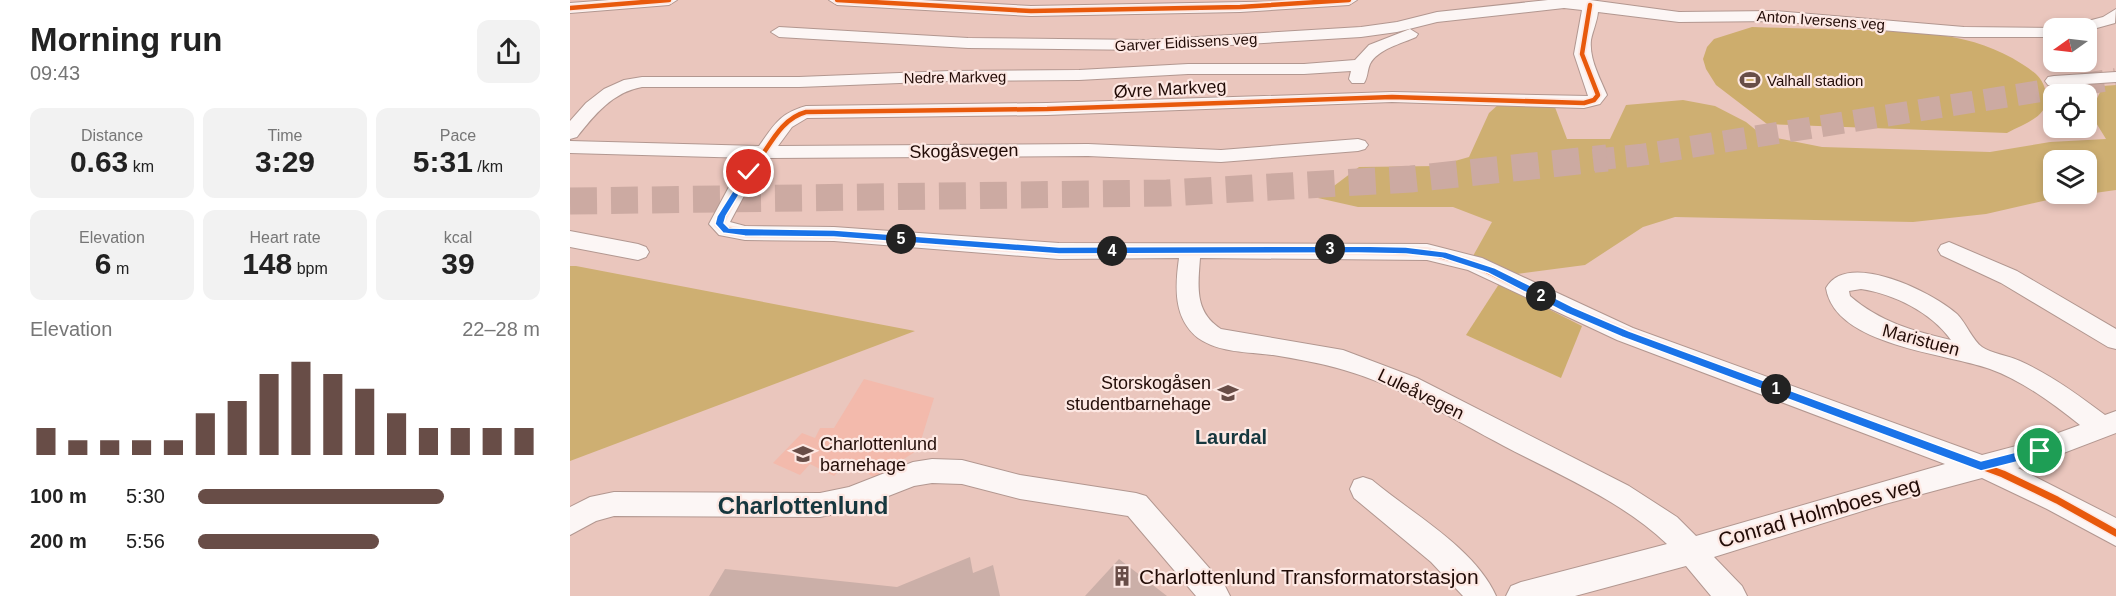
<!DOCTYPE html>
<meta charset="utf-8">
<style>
:root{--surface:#fff;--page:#f2f2f2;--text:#222;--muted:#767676;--accent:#684d47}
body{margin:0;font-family:Arial,sans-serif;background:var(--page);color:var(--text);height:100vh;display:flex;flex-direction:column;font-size:22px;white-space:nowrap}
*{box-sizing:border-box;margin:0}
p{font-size:20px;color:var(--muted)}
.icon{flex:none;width:33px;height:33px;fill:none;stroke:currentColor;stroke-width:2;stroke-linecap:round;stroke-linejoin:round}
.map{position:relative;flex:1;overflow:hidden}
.sheet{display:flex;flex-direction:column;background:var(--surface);width:570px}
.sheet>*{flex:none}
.needle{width:39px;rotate:256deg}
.tools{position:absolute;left:1473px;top:18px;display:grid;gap:12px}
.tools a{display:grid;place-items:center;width:54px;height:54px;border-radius:12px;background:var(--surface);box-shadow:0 3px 9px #0003;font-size:30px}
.pin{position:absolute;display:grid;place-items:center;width:51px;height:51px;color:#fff;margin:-26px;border:3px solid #fff;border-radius:50%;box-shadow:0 2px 6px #0007}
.km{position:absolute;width:30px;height:30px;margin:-15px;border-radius:50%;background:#222;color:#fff;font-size:16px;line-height:30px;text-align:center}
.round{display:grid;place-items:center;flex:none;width:63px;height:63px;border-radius:12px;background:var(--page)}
.overview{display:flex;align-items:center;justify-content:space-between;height:102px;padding:0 30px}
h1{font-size:33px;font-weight:700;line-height:45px}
.stats{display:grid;grid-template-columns:repeat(3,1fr);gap:9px;height:102px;padding:6px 30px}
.stats div{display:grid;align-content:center;border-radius:12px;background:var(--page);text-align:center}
.stats b{font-size:30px;font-weight:700}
.stats small{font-size:16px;font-weight:400}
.stats p{font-size:16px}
.chart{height:168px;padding:12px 30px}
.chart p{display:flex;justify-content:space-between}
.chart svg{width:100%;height:108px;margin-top:6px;stroke:var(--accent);stroke-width:6}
ul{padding:0 30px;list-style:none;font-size:20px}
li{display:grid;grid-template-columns:96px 72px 1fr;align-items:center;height:45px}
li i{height:15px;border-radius:8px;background:var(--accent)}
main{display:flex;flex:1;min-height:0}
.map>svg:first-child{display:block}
.built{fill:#f3baac}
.green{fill:#cdad6d}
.forest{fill:#ceaf72;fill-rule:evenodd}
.building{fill:#cbafa8}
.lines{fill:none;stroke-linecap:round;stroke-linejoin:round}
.major-tunnel-far1{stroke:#ccaaa2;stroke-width:22;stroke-dasharray:22 11;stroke-linecap:butt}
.major-tunnel{stroke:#ccaaa2;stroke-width:27;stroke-dasharray:27 14;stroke-linecap:butt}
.minor-casing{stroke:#b29790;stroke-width:2}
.minor{fill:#fcf6f5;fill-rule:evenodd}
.cycleway-far2-casing{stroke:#fde8e3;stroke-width:8}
.cycleway-far1-casing{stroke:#fde8e3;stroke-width:10}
.cycleway-casing{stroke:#fde8e3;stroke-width:10}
.cycleway-far2{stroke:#e8590c;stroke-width:4.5}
.cycleway-far1{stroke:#e8590c;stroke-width:6}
.cycleway{stroke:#e8590c;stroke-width:7}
.route{fill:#1a73e8;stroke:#fff;stroke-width:1.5}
.labels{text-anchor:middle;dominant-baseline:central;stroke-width:4.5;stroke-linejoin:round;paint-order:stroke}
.far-street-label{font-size:15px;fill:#220c07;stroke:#fde8e3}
.far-poi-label{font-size:15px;fill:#220c07;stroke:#fde8e3;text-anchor:start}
.street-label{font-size:18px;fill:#220c07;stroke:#fde8e3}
.poi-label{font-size:18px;fill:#220c07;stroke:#fde8e3;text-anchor:end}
.neighbourhood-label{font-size:20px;font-weight:bold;fill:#16373e;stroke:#fde8e3}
.near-street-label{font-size:21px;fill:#220c07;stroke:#fde8e3}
.near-poi-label{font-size:21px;fill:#220c07;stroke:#fde8e3;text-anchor:start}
.near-neighbourhood-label{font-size:24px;font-weight:bold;fill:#16373e;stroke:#fde8e3}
</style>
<main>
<section class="sheet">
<div class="overview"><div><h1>Morning run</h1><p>09:43</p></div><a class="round"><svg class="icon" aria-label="share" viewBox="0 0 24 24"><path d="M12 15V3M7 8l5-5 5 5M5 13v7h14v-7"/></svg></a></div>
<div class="stats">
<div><p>Distance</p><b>0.63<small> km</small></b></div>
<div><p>Time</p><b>3:29</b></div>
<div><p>Pace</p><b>5:31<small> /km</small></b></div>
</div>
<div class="stats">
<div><p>Elevation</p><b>6<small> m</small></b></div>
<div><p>Heart rate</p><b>148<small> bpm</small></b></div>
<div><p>kcal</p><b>39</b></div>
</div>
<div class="chart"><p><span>Elevation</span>22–28 m</p>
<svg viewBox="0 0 160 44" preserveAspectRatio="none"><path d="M5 44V33M15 44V38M25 44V38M35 44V38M45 44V38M55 44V27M65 44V22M75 44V11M85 44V6M95 44V11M105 44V17M115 44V27M125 44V33M135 44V33M145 44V33M155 44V33"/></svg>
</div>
<ul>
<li><b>100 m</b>5:30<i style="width:72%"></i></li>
<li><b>200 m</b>5:56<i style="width:53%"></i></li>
</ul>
</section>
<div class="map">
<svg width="1546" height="596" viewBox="0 0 1546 596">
<rect width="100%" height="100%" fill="#eac6bd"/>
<!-- built -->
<path class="built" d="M294,379l70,19 -16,52 -19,12 -16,15 -8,1 -28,-17 -13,15 -24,-12 -10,11 -27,-12 29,-30 13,5 5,-10h14z"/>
<!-- green -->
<g class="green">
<path d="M1182,27c37,1 74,2 110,3 56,2 111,2 160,34 9,6 18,11 22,22 11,29 -15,35 -37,47l-240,-9 -51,-39 -10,-16 -3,-10 4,-12 7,-8z"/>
<path d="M929,284l83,42 -21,52 -95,-43z"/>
</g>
<!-- forest -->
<g class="forest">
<path d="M1546,85v105l-64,9 -66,15 -73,8 -238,-5 -32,10 -58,38 -83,11 -29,-20 19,-34 -39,-15h-95l-40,-9 41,-31 78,-1 32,-9 20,-44 11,-10 53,-1 14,37h43l16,-34 57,-5 32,6 31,16 16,13 60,12 168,5 60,-10 56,-3 -16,-26 13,-27zM1484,160h32v34h-32z"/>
<path d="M0,266h6l339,65 -345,130z"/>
</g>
<!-- building -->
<g class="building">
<path d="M400,557l3,16 20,-8 7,31h-291l16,-27 172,18z"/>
<path d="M549,559l48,37h-82z"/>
</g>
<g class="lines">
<!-- major-tunnel-far1 -->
<path class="major-tunnel-far1" d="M1023,160l47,-5 476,-76"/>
<!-- major-tunnel -->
<path class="major-tunnel" d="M0,201l597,-8 244,-14 196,-21"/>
<!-- minor casing -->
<g class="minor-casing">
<g id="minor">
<path d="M40,0h67l-8,5 -99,8v-10z"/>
<path d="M259,0h92l110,6 326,-6 -8,5 -109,7 -209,4 -194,-11z"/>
<path d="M978,0h42l89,12 96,-1 189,16 96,1h-6v9h-90l-189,-16 -96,1 -81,-10c-1,10 -5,18 -7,28 -2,19 9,38 16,55l-7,9 -16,4 -192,-6 -345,13 -240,3 -15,9 -14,19 310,-2 133,6 137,-11 7,2 3,4 -3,4 -7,2 -137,11 -133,-6 -318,2 -24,34 -16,30 15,4 89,1 225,16 368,1 55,14 151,70 349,127 57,-15 41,-15c-28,-22 -57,-44 -90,-56 -44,-16 -155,-23 -164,-81 21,-39 108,5 131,26 9,9 16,27 25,33 8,6 28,9 38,14 31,14 58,34 85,54l11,-4v22l-76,29 -22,6 98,50v28l-69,-37 -65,-31 -97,26 -171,53 28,29 5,10h-36l-25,-30 -111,30h-69l5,-10 10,-4 146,-38c-45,-43 -108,-69 -163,-98 -51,-27 -104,-60 -160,-76 -23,-7 -47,-11 -71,-15 -24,-3 -54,-2 -75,-17 -25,-20 -23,-51 -19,-80l-120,1 -225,-18 -89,-1 -26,-5 -10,-11 21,-39 20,-27 -180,-5v-12l189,5c15,-21 21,-33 47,-40l241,-3 345,-11 196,4 -14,-42 8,-44 -18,-2 -127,14 -40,10 -36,5 -214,13 -179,-2 -189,-11 -8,-5 8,-5 189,11 179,2 214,-13 36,-5 40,-10zM630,258l227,2 41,10 149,70 328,124 -249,72 -19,-19 -48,-31 -212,-108 -74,-28 -122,-21c-27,-17 -23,-43 -21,-71zM1291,289c33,5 70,23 90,51 -38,-9 -71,-18 -101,-44l-1,-5z"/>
<path d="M1546,9l-1,14 -29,8v-3h-15l2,-3 30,-8z"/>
<path d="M840,29l8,5 -2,3c-15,7 -38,12 -46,27 -3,7 -2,13 -6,19h-12l-3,-4 2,-8 -47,3h-116l-109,6 -129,1 -151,6h-157c-29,5 -48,28 -65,50l-7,2v-18l16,-18 18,-14 20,-9 18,-3h157l151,-6 129,-1 109,-6h116l51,-4 14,-15z"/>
<path d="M1546,72v10l-62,4 -6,-1 -3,-4 3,-4 6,-1z"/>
<path d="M0,231l68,13 8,3 3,5 -3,5 -8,3 -68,-13z"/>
<path d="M1379,242l68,29 99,58v20l-8,-2 -107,-64 -60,-28 -3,-5 3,-5z"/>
<path d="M362,459l30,1 58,15 116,18 10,3 79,90 5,10h-34l-68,-80 -108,-17 -58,-15 -30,-1 -18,3 -64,25 -30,6 -206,-1 -18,5 -26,14v-28l20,-10 24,-5 206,1 29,-6 64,-25z"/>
<path d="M793,477l9,3c39,33 103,68 124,116h-33l-32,-34 -77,-64 -4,-9 4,-9z"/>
</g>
</g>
<!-- minor -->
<use href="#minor" class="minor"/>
<!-- cycleway-far2 casing -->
<g class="cycleway-far2-casing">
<g id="cycleway-far2">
<path d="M267,0l194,11 209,-4 109,-7"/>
<path d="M0,8l99,-8"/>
<path d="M189,160c13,-19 24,-42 47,-48l241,-3 345,-12 192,6 10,-3 4,-5 -16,-41 8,-49"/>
</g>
</g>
<!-- cycleway-far1 casing -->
<g class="cycleway-far1-casing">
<path id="cycleway-far1" d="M190,158l-23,32 -18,34 7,6 19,3 89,1 225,17 299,-1 69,2 47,12 95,46 115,46"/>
</g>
<!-- cycleway casing -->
<g class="cycleway-casing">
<path id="cycleway" d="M1110,354l323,120 54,26 59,33"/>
</g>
<!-- cycleway-far2 -->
<use href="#cycleway-far2" class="cycleway-far2"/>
<!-- cycleway-far1 -->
<use href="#cycleway-far1" class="cycleway-far1"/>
<!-- cycleway -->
<use href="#cycleway" class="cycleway"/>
</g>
<!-- route -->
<path class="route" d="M179,169l4,3 -27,44 -2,7 5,5 105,2 225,17 299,-1 48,1 40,5 49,16 78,39 56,24 352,130 59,-15 5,5 -5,5 -59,15 -359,-134 -56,-24 -78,-40 -46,-15 -36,-4 -48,-1 -299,1 -225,-17 -89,-1 -22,-3 -8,-9 2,-8 29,-46z"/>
<!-- icons -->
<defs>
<g id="stadium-bare" transform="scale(1.62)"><path d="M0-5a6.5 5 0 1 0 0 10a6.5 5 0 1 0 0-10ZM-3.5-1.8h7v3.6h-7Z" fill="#684d47" stroke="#fde8e3" stroke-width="2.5" paint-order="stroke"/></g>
<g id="school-bare" transform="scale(1.62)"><path d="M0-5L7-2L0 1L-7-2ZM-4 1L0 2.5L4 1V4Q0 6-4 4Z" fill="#684d47" stroke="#fde8e3" stroke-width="2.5" paint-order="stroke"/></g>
<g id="building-bare" transform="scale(1.62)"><path d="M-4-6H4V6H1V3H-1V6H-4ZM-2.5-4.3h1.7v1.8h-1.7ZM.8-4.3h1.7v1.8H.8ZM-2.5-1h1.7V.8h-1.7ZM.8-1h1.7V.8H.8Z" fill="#684d47" stroke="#fde8e3" stroke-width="2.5" paint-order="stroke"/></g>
</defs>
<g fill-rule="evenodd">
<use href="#stadium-bare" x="1180" y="80"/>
<use href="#school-bare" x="658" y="393"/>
<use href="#school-bare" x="233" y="454"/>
<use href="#building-bare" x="552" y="576"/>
</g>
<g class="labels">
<!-- far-street labels -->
<g class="far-street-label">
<text transform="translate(1251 20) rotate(4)">Anton Iversens veg</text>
<text transform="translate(616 42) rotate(-3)">Garver Eidissens veg</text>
<text transform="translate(385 77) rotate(-1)">Nedre Markveg</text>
</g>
<!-- far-poi labels -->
<g class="far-poi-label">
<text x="1197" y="80">Valhall stadion</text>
</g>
<!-- street labels -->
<g class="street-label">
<text transform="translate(600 89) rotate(-3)">Øvre Markveg</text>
<text transform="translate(394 151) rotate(-1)">Skogåsvegen</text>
<text transform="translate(1351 340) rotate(15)">Maristuen</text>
<text transform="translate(851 394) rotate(26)">Luleåvegen</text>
</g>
<!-- poi labels -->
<g class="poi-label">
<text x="641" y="383">Storskogåsen<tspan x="641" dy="21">studentbarnehage</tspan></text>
<text x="250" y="444" text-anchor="start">Charlottenlund<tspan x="250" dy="21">barnehage</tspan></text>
</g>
<!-- neighbourhood labels -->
<g class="neighbourhood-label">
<text x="661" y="437">Laurdal</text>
</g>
<!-- near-street labels -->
<g class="near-street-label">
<text transform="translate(1249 512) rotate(-16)">Conrad Holmboes veg</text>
</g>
<!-- near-poi labels -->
<g class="near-poi-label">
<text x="569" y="576">Charlottenlund Transformatorstasjon</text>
</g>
<!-- near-neighbourhood labels -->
<g class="near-neighbourhood-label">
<text x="233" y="505">Charlottenlund</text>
</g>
</g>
</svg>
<div class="tools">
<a><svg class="needle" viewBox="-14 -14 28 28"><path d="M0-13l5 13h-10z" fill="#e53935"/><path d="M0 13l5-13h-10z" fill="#767676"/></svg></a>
<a><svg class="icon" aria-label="locate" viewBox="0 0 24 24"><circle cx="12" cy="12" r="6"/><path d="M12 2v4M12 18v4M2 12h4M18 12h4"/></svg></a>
<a><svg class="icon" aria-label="layers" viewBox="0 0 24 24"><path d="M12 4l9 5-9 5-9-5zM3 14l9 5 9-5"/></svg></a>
</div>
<div class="pin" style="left:1470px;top:451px;background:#1e9e55"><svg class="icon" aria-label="arrive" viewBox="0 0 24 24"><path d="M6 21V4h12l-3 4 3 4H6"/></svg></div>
<div class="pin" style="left:179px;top:172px;background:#d93025"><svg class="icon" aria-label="check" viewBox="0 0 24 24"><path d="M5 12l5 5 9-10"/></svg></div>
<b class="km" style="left:1206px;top:389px">1</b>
<b class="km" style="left:971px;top:296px">2</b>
<b class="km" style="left:760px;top:249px">3</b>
<b class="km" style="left:542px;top:251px">4</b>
<b class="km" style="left:331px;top:239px">5</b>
</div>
</main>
